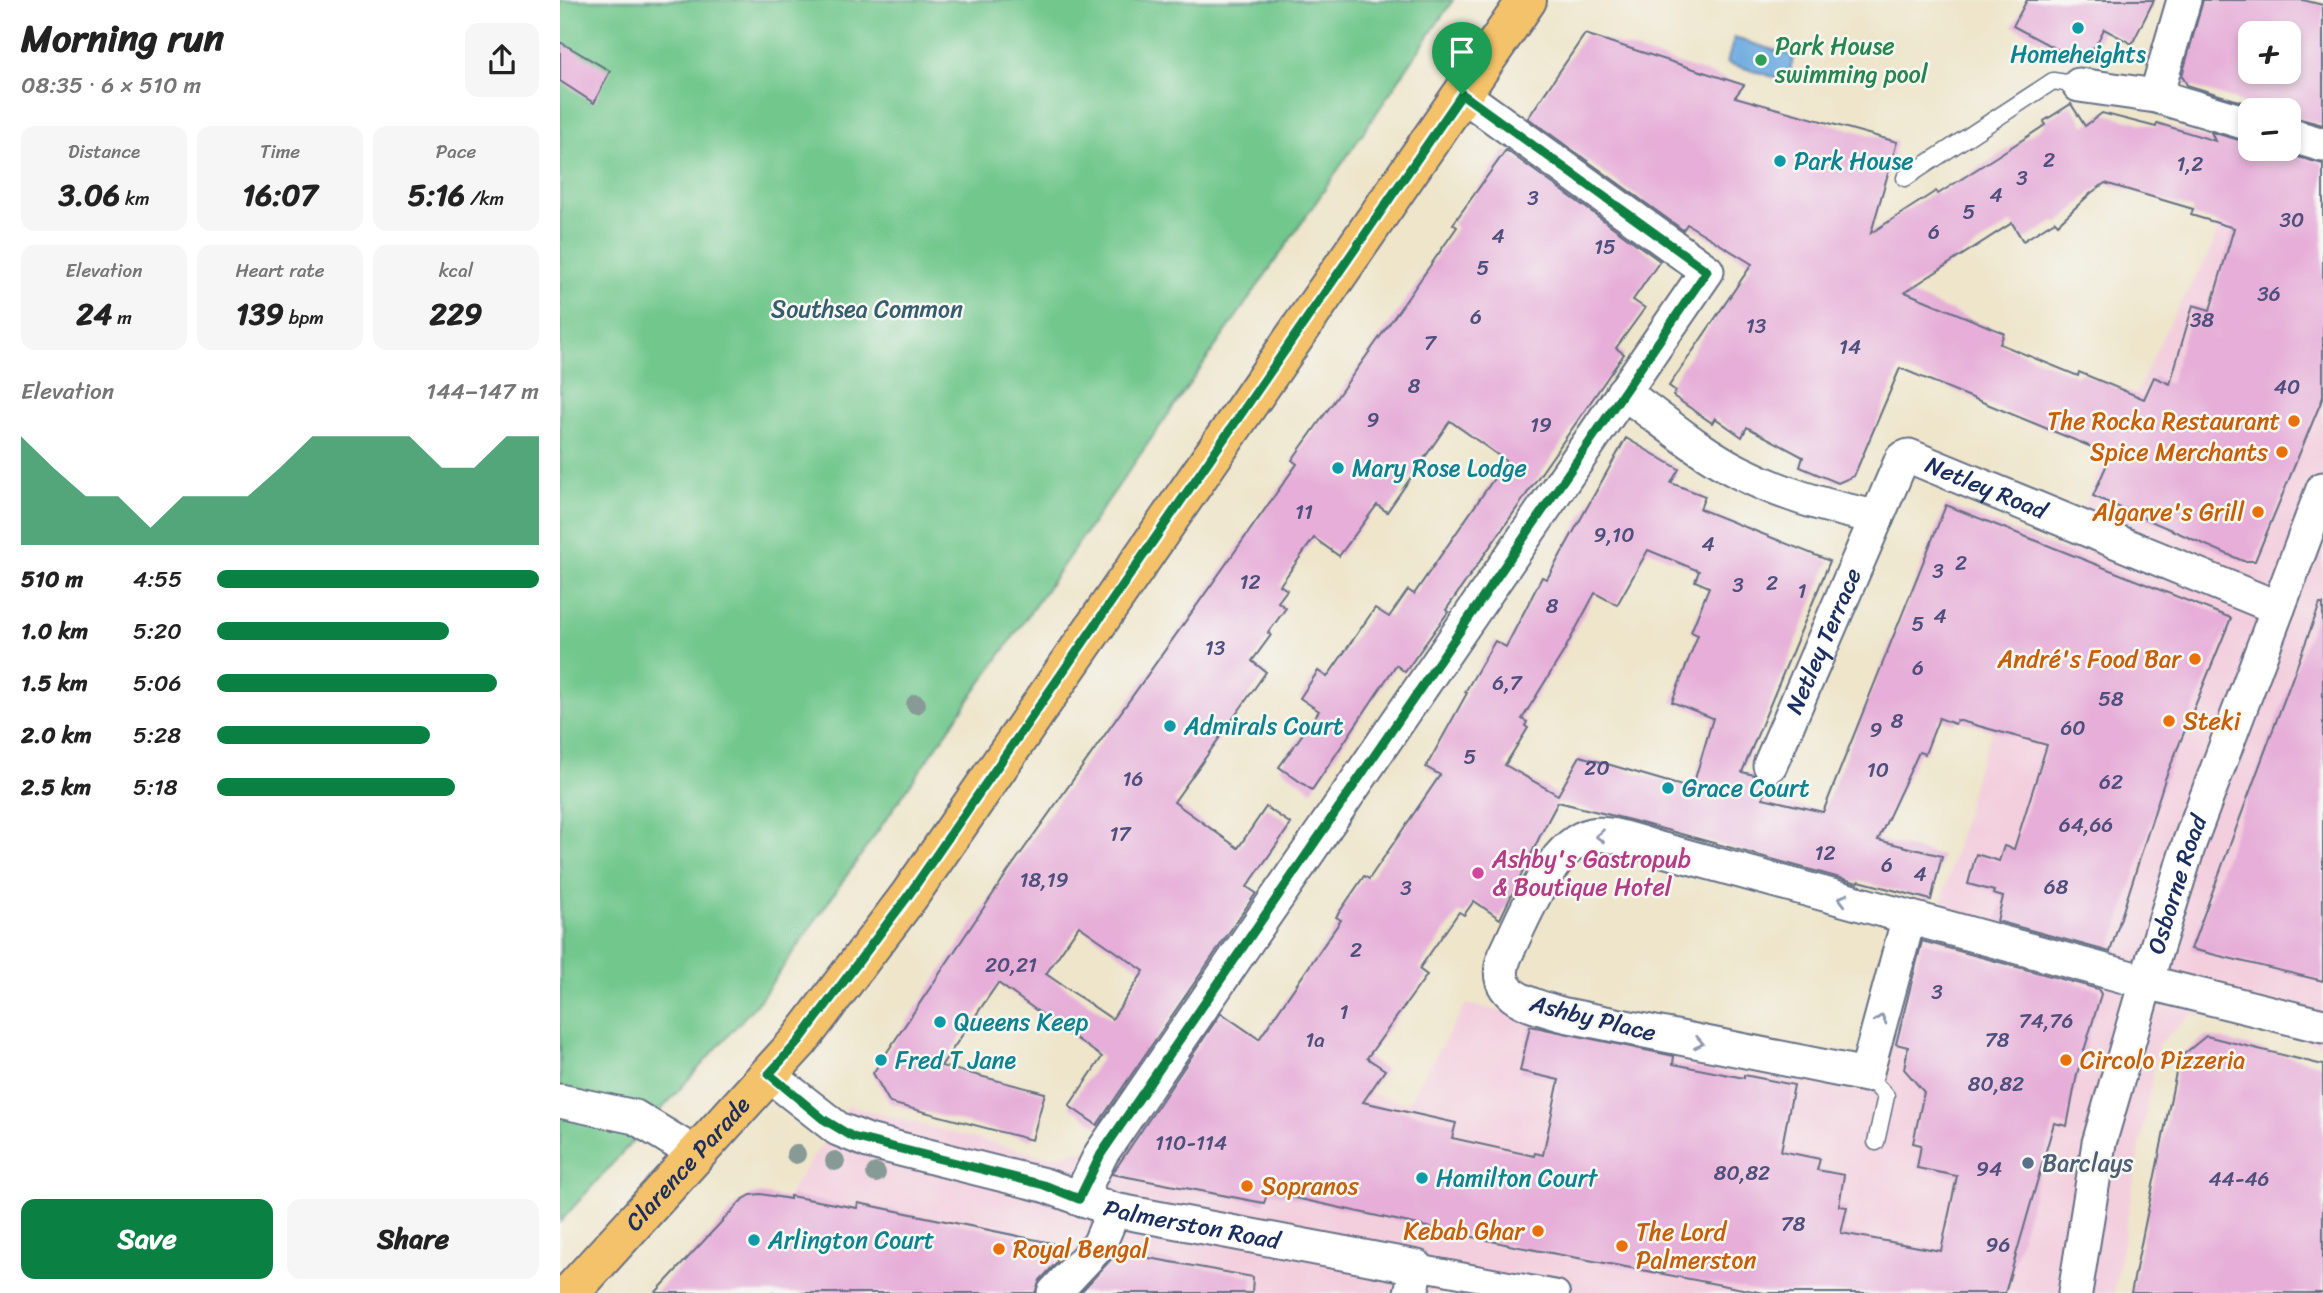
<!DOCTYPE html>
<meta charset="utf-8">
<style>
:root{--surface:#fff;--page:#f6f6f6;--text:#222;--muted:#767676;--accent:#0b8043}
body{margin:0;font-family:Sriracha,sans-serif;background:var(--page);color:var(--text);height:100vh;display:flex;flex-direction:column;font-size:26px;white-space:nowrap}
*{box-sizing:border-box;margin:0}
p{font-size:23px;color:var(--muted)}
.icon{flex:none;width:38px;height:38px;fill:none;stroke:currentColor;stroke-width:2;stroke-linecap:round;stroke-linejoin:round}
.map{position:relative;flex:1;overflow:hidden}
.panel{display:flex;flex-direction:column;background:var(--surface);width:560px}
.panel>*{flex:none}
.fabs{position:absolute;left:1678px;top:21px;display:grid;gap:14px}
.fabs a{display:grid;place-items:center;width:63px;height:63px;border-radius:14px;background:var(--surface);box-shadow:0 4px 10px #0003;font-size:35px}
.pin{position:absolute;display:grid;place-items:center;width:60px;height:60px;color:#fff;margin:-72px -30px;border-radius:50% 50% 50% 0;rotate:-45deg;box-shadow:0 0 7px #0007}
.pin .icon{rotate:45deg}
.round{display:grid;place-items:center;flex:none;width:74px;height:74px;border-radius:14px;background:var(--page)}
.overview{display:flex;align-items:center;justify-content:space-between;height:119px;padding:0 21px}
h1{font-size:38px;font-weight:700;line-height:52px}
.figures{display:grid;grid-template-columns:repeat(3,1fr);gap:10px;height:119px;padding:7px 21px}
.figures div{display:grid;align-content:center;border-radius:14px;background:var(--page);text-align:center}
.figures b{font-size:30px;font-weight:700}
.figures small{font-size:19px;font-weight:400}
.figures p{font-size:19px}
.chart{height:196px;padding:14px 21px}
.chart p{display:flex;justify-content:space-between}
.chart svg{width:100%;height:126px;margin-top:7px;fill:var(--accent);opacity:.7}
.action{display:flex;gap:14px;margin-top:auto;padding:14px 21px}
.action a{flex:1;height:80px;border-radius:14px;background:var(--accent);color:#fff;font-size:28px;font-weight:700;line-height:80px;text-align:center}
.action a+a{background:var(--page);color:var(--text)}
ul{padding:0 21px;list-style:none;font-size:23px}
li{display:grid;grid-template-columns:112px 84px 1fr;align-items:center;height:52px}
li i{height:18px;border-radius:9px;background:var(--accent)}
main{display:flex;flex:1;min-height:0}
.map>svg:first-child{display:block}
.built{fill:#f3cfde}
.green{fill:#71c78c;stroke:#467b75;stroke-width:2}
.water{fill:#6eace0;stroke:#446e9f;stroke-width:2}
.building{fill:#e6aed8;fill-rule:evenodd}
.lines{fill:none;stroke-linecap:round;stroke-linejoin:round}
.service-casing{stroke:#656f84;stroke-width:19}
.pedestrian-casing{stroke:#656f84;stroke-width:28}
.minor-casing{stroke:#656f84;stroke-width:37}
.primary-casing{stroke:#656f84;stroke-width:42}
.service{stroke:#fff;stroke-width:16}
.pedestrian{stroke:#fff;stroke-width:24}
.minor{stroke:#fff;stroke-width:33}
.primary{stroke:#f4c26a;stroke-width:38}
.tree{fill:#889a96}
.oneway{stroke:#8d97ae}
.route-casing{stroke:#fff;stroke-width:14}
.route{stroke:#0b8043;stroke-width:9}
.culture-dot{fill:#0f9aa8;stroke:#f6f6f2;stroke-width:2.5}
.leisure-dot{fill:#2e9e5b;stroke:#f6f6f2;stroke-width:2.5}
.food-dot{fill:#e8710a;stroke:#f6f6f2;stroke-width:2.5}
.hotel-dot{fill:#d1479c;stroke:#f6f6f2;stroke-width:2.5}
.service-dot{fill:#5c6f8a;stroke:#f6f6f2;stroke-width:2.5}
.labels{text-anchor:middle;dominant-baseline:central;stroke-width:5;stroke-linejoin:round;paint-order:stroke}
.number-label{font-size:21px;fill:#4e4f7c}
.leisure-label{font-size:24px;fill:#27864d;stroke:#f6f6f2;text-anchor:start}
.culture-label{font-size:24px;fill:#0d838f;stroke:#f6f6f2;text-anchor:start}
.park-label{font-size:24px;fill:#355d6c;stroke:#f6f6f2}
.food-label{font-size:24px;fill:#c56008;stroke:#f6f6f2;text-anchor:end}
.street-label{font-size:24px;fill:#1b2f5e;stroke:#f6f6f2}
.hotel-label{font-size:24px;fill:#b23c85;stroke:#f6f6f2;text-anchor:start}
.service-label{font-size:24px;fill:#4e5e75;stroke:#f6f6f2;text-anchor:start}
</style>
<main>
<section class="panel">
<div class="overview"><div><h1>Morning run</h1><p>08:35 · 6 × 510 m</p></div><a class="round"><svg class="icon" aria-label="share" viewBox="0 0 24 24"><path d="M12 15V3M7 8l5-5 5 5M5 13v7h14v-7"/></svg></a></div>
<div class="figures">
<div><p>Distance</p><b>3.06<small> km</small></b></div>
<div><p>Time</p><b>16:07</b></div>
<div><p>Pace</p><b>5:16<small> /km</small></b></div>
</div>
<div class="figures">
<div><p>Elevation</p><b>24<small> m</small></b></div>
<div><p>Heart rate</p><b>139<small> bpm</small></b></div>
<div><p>kcal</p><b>229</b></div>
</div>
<div class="chart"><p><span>Elevation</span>144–147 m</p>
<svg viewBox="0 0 160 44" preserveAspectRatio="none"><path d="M0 44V6L10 17L20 27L30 27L40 38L50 27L60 27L70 27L80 17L90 6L100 6L110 6L120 6L130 17L140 17L150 6L160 6V44z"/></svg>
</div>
<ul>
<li><b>510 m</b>4:55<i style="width:100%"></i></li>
<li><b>1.0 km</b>5:20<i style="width:72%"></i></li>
<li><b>1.5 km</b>5:06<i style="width:87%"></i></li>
<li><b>2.0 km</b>5:28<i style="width:66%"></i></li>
<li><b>2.5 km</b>5:18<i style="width:74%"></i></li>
</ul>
<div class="action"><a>Save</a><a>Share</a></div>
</section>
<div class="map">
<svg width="1763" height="1293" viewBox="0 0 1763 1293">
<rect width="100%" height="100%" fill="#f6f6f2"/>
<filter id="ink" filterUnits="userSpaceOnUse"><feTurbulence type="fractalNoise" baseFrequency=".0143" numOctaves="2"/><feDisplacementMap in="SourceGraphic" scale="14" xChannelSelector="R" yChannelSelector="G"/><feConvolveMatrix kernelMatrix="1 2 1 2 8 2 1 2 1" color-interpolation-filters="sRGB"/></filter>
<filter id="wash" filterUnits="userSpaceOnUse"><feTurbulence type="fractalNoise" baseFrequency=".00686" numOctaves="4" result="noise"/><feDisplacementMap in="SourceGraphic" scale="28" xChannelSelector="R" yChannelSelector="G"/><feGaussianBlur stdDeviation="1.57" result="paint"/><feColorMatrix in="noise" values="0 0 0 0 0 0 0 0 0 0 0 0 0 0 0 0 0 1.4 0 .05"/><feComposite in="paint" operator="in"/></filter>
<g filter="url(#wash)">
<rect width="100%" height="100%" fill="#eee5ca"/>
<!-- built -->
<path class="built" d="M1690,123v26h39l34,-19v911l-1,4 -128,-32 -36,31 -44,249h-1306l-25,-69 6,-31 59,-87 199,51 49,-8 105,-154 128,89 79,19 58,-99 382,82 77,-174 13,3 39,-146 94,-237 94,-200 47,-85z"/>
<!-- green -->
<path class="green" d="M0,0h893l-141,208 -552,792 -200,222z"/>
<!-- water -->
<path class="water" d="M1174,38l60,18 -7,25 -60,-18z"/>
<g id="blocks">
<!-- building -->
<g class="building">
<path d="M1467,0h127l-22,44 -28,-15 -9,18 -22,11 -60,-32z"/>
<path d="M1643,0h100l20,5v120l-34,-9v-6h-26l-8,-4 -68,-21 -5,-9zM1690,33h39v39h-39z"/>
<path d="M1025,34l159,51 -9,12 162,45 -26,91 65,-42 2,3 78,-50 29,-19 -1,-4 27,-17 14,22 17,-13 54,14 1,-4 58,18 -4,-9 39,11v6h26l8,4 39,11v233l-68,164h-12l-150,-65 18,-41 -211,-87 -46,108 -16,7 -38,-16 3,-10 -56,-30 -5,10 -27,-19 -3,5 -39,-27 3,-5 -7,-5 83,-122 -65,-40 -4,6 -155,-112zM1545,183l88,26 -2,6 43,13 -24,82 -17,-5 -23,79 -16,-7 -10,22 -65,-27 -1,4 -78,-32 4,-11 -99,-41 107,-69 11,18 32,-20 3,3 33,-31z"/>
<path d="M0,42l50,29 -16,32 -34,-22z"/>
<path d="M946,150l154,111 -27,39 12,8 -29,40 8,6 -178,256 2,2 -43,60 -9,-7 -84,125 -33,-23 40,-56 -19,-13 18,-27 9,6 48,-69 14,9 19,-27 6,4 92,-133 -56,-40 -63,91 -10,-7 -38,51 -25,-18 -34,47 7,5 -9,12 8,6 -18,25 3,2 -19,26 14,11 -92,130 64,46 28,-41 25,17 -44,63 9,6 -159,232 -28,-19 33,-49 -104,-74 -57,83 104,27 -13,47 -142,-37 -17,-30 136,-203 288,-406 -5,-4 115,-161 50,-72 -4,-3zM519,926l65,45 -32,48 -66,-45z"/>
<path d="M1066,438l53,31 -8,14 34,13 -5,13 130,52 -88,211 12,3 8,7 5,1 -4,15 60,14 123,-307 285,113 -66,161 -55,173 -113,-31 6,-24 -10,-3 1,-3 -26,-7 8,-30 23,7 5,-15 10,3 33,-104 -90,-25 -2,4 -16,-6 -14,36 -6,-2 -41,88 64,16 -11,44 -72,-19 -1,2 -224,-62 -76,-19 -18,34 -40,83 -26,-18 -10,14 -5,-3 -40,57 8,6 -60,83 18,12 -22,32 93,21 -4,15 82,18 1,-3 8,2 16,-75 -39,-9 10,-45 144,30 -1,8 71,14v-3l50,10 -13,66 39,8 -3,11 27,5 -5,31 8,1 -6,26 100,18 16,-75 -40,-8 4,-23 -8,-2 11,-51 -20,-23 4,-22 -12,-3 26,-103 176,48 3,5 -24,80 -10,52 -13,-3 -49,170h-241l-250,-47 -246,-54 -4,11 -152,-29 109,-161 38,26 82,-119 -5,-3 28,-41 5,3 71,-104 -14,-8 41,-74 -2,-1 30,-51 11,6 36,-70 5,2zM1088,550l51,21 -4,10 14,6 -18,45 7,3 -26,67 41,16 -21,71 -112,-33 -22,39 -53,-30 23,-37 -3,-2 2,-4 -5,-3 42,-68 31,-58 22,12z"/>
<path d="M1760,604h3v377l-132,-32z"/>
<path d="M1646,1036l117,29v228h-192l48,-235z"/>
<path d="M201,1194l29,5v-3l67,12 1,-5 194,40 5,19 -17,18 -5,13h-380l87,-93 9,-5z"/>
<path d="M562,1253l131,24 -1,16h-172l35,-38z"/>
</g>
</g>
</g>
<g filter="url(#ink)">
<use href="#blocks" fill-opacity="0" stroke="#656f84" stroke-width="2"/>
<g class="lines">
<!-- service casing -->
<g class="service-casing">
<g id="service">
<path d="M1345,178l148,-97 26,4"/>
<path d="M1306,1075l20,21 -10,46"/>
</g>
</g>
<!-- pedestrian casing -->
<g class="pedestrian-casing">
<path id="pedestrian" d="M857,1267l140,26"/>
</g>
<!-- minor casing -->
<g class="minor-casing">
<g id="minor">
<path d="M1519,85l77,11 94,28"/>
<path d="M1596,96l28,-96"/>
<path d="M1729,135l34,10"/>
<path id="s1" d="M1063,392c38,27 75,59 116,80 43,22 91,36 138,45l25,-58 7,-3 369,152"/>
<path id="s2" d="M1210,765l107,-248"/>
<path d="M1349,917l-43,158 -301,-60c-31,-9 -77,-17 -60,-59 17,-34 46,-113 87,-121 20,-4 55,11 75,16l479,131 177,44"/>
<path id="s3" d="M209,1075l69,54 30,12 176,44 70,25 303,57 -6,26"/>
<path d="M0,1101l75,16 61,37"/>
<path d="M519,1199l22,-45 606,-883 -245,-177"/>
<path d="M494,1293l45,-48 15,-35"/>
<path id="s4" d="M1515,1293l24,-150 47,-161 43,-138 134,-355"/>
</g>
</g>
<!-- primary casing -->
<g class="primary-casing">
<g id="primary">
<path id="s5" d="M10,1293l229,-252 110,-145 618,-896"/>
</g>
</g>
<!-- service -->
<use href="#service" class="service"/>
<!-- pedestrian -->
<use href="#pedestrian" class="pedestrian"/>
<!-- minor -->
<use href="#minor" class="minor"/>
<!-- primary -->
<use href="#primary" class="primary"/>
</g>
<!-- trees -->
<g class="tree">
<circle cx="356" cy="704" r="10"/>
<circle cx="236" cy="1154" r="10"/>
<circle cx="275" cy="1161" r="10"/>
<circle cx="316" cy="1173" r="10"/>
</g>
<!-- one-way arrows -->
<defs><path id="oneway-chevron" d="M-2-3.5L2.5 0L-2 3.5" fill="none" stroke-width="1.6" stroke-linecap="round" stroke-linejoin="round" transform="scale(1.75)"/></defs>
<g class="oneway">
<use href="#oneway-chevron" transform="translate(1040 836) rotate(179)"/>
<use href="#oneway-chevron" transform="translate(1283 899) rotate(-165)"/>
<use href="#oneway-chevron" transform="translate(1321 1019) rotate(-75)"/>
<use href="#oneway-chevron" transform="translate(1139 1043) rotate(11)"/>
</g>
</g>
<g class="lines" filter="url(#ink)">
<!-- route casing -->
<g class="route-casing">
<path id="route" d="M902,94l245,177 -606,883 -22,45 -35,-14 -191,-48 -30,-18 -54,-45 30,-33 109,-145z"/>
</g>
<!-- route -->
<use href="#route" class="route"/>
</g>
<!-- markers -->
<g class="culture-dot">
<circle cx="1518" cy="28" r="7"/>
<circle cx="1220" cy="161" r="7"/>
<circle cx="778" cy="468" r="7"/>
<circle cx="610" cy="726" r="7"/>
<circle cx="1108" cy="788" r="7"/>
<circle cx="380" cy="1022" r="7"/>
<circle cx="321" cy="1060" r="7"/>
<circle cx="862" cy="1178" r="7"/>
<circle cx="194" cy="1240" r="7"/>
</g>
<circle class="leisure-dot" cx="1201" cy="60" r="7"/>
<g class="food-dot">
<circle cx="1734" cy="421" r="7"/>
<circle cx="1722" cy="452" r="7"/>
<circle cx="1698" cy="512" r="7"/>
<circle cx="1635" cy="659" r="7"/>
<circle cx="1609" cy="721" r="7"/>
<circle cx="1506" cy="1060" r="7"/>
<circle cx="687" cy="1186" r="7"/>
<circle cx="978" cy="1231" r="7"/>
<circle cx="1062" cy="1246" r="7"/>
<circle cx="439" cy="1249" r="7"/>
</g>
<circle class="hotel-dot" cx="918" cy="873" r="7"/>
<circle class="service-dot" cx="1468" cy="1163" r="7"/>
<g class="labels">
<!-- number labels -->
<g class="number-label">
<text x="1489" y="160">2</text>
<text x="1630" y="164">1,2</text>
<text x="1462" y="178">3</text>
<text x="1436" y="195">4</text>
<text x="973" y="198">3</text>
<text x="1409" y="212">5</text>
<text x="1732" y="220">30</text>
<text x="1374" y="232">6</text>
<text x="938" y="236">4</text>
<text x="1045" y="247">15</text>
<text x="923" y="268">5</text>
<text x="1709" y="294">36</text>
<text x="916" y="317">6</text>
<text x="1642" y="320">38</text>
<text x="1196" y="326">13</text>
<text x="870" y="343">7</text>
<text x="1290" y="347">14</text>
<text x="854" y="386">8</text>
<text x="1727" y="387">40</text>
<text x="813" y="420">9</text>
<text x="981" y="425">19</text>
<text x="744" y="512">11</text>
<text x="1054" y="535">9,10</text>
<text x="1148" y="544">4</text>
<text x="1401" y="563">2</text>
<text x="1378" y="571">3</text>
<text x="690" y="582">12</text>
<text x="1212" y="583">2</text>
<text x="1178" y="585">3</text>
<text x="1242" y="591">1</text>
<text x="992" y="606">8</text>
<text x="1380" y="616">4</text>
<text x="1358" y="624">5</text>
<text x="655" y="648">13</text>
<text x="1358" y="668">6</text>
<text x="947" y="683">6,7</text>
<text x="1551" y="699">58</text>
<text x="1337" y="721">8</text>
<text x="1513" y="728">60</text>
<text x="1316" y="730">9</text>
<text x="910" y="757">5</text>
<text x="1037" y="768">20</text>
<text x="1318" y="770">10</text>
<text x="573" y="779">16</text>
<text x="1551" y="782">62</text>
<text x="1526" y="825">64,66</text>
<text x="560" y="834">17</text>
<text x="1265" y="853">12</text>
<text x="1327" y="865">6</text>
<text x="1360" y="874">4</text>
<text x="484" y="880">18,19</text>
<text x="1496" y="887">68</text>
<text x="846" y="888">3</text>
<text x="796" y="950">2</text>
<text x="451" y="965">20,21</text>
<text x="1377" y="992">3</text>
<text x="784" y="1012">1</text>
<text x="1486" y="1021">74,76</text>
<text x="755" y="1040">1a</text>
<text x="1437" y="1040">78</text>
<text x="1436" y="1084">80,82</text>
<text x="631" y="1143">110-114</text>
<text x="1429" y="1169">94</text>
<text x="1182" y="1173">80,82</text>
<text x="1679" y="1179">44-46</text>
<text x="1233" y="1224">78</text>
<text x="1438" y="1245">96</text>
</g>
<!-- leisure labels -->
<g class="leisure-label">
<text x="1215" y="46">Park House<tspan x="1215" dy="28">swimming pool</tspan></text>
</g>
<!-- culture labels -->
<g class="culture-label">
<text x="1518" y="54" text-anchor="middle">Homeheights</text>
<text x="1234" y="161">Park House</text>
<text x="792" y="468">Mary Rose Lodge</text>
<text x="624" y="726">Admirals Court</text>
<text x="1122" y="788">Grace Court</text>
<text x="394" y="1022">Queens Keep</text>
<text x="335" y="1060">Fred T Jane</text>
<text x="876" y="1178">Hamilton Court</text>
<text x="208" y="1240">Arlington Court</text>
</g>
<!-- park labels -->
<g class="park-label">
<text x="307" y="309">Southsea Common</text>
</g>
<!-- food labels -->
<g class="food-label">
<text x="1720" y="421">The Rocka Restaurant</text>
<text x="1708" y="452">Spice Merchants</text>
<text x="1684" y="512">Algarve's Grill</text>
<text x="1621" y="659">André's Food Bar</text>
<text x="1623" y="721" text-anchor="start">Steki</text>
<text x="1520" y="1060" text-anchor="start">Circolo Pizzeria</text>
<text x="701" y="1186" text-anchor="start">Sopranos</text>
<text x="964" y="1231">Kebab Ghar</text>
<text x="1076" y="1232" text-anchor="start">The Lord<tspan x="1076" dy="28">Palmerston</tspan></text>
<text x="453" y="1249" text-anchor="start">Royal Bengal</text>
</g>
<!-- street labels -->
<g class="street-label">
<text stroke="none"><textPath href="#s1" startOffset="441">Netley Road</textPath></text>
<text stroke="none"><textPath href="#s2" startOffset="135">Netley Terrace</textPath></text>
<text stroke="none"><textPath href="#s4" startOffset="422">Osborne Road</textPath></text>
<text transform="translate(1033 1018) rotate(14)">Ashby Place</text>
<text stroke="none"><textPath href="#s5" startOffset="175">Clarence Parade</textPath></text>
<text stroke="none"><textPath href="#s3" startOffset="455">Palmerston Road</textPath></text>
</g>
<!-- hotel labels -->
<g class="hotel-label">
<text x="932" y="859">Ashby's Gastropub<tspan x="932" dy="28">&amp; Boutique Hotel</tspan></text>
</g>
<!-- service labels -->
<g class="service-label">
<text x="1482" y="1163">Barclays</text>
</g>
</g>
</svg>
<div class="fabs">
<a>+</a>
<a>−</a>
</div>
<div class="pin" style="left:902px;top:94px;background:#1e9e55"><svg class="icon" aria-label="arrive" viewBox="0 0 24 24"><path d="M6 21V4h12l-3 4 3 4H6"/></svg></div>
</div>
</main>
